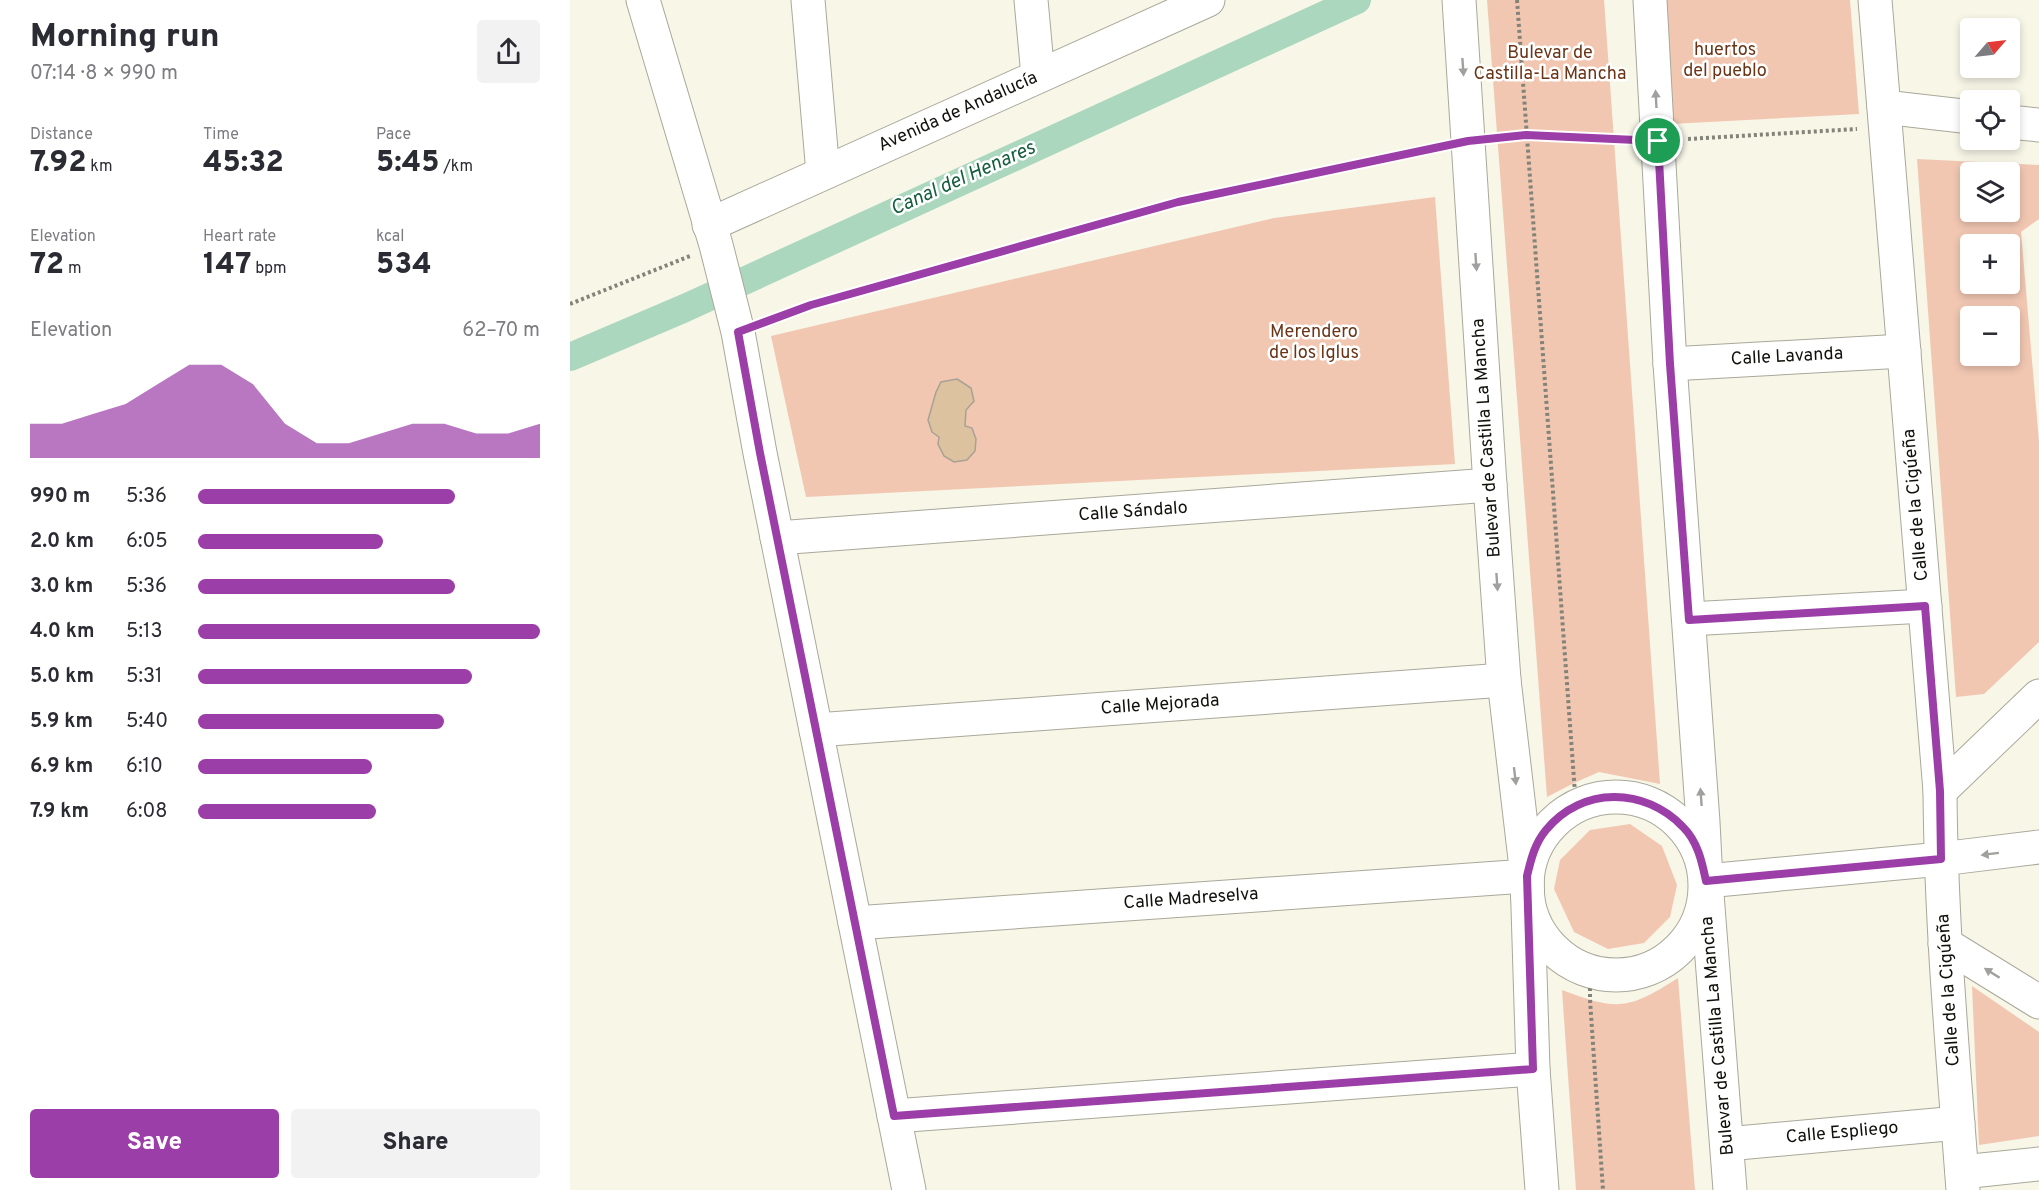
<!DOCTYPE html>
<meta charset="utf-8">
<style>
:root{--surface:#fff;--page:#f2f2f3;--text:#2b2b33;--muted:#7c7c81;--accent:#9c3ea8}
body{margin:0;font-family:Overpass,sans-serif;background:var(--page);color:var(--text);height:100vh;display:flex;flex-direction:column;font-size:22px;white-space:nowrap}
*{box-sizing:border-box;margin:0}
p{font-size:20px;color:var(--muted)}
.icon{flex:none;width:33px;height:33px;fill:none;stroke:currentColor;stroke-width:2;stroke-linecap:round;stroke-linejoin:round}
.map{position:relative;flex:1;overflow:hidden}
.side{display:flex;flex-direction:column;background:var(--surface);width:570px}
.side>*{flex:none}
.needle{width:39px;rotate:62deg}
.tools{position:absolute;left:1390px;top:18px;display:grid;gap:12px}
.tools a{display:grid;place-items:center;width:60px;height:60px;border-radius:6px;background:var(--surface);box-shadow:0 3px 9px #0003;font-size:30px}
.pin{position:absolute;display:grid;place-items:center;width:51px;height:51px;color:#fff;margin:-26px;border:3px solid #fff;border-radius:50%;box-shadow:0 2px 6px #0007}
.round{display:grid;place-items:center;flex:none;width:63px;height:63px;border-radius:6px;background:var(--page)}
.overview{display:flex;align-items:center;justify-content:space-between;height:102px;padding:0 30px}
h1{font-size:33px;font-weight:800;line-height:45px}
.stats{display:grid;grid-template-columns:repeat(3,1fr);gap:9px;height:102px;padding:6px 30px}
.stats div{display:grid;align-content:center}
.stats b{font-size:30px;font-weight:800}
.stats small{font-size:16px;font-weight:400}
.stats p{font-size:16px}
.chart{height:168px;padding:12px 30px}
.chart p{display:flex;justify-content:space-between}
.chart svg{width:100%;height:108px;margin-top:6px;fill:var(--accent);opacity:.7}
.action{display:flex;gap:12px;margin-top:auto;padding:12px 30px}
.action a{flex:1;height:69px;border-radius:6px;background:var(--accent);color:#fff;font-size:24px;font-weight:800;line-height:69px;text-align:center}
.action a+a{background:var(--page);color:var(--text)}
ul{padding:0 30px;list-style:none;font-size:20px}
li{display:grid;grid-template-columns:96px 72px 1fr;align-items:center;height:45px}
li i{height:15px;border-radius:8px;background:var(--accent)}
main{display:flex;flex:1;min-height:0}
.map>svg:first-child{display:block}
.green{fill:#f1c7b2;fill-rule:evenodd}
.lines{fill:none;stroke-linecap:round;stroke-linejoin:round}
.canal{stroke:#abd7bf;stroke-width:28}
.building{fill:#dcc29e;stroke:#a9a195;stroke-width:1.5}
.minor-casing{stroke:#a9a89a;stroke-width:35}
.path{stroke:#848379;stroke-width:4;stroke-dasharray:3 3;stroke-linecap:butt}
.minor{stroke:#fff;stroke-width:33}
.oneway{fill:#a0a09e}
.route-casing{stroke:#fff;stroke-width:12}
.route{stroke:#9c3ea8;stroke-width:8}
.labels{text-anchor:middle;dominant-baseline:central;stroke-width:5;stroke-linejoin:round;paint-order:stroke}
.park-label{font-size:18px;fill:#6a3517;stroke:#fff}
.street-label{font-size:18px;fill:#11110c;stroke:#fff}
.water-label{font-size:20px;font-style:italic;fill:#145d3e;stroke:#fff}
</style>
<main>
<section class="side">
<div class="overview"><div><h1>Morning run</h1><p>07:14 · 8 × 990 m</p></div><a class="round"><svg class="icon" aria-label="share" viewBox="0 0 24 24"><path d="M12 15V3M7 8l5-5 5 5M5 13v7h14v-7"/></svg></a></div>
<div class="stats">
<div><p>Distance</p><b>7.92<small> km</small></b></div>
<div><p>Time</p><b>45:32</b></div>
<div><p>Pace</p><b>5:45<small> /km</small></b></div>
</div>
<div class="stats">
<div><p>Elevation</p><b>72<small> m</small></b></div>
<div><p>Heart rate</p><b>147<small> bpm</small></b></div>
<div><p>kcal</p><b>534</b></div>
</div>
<div class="chart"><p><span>Elevation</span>62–70 m</p>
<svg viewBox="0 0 160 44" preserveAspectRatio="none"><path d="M0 44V30L10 30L20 26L30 22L40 14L50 6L60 6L70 14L80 30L90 38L100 38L110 34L120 30L130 30L140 34L150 34L160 30V44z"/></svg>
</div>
<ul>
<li><b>990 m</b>5:36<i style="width:75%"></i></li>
<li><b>2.0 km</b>6:05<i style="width:54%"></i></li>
<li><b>3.0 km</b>5:36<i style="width:75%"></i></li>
<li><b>4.0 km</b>5:13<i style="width:100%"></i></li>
<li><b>5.0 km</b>5:31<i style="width:80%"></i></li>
<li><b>5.9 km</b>5:40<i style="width:72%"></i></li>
<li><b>6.9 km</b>6:10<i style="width:51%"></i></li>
<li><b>7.9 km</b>6:08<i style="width:52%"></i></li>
</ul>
<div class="action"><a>Save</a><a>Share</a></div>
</section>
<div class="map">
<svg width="1469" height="1190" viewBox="0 0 1469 1190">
<rect width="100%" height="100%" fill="#f7f6e7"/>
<!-- green -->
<g class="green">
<path d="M917,0h117l56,784 -61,-12 -25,11 -27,14z"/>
<path d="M1088,0h192l9,114 -188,10z"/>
<path d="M1347,159l122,6v54l-18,13 18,210v200l-55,52 -28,3zM1401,172h39v40h-39zM1440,244v40h-39v-40zM1440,316v40h-39v-40z"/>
<path d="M865,197l20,267 -649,33 -35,-161 503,-118z"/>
<path d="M1060,824l32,22 15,39 -7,32 -26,26 -36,6 -34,-17 -20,-43 6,-29 30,-30z"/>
<path d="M1108,978l17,212h-119l-14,-200c55,21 66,20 116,-12z"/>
<path d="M1402,986l67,46v104l-60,9z"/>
</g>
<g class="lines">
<!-- canal -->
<path class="canal" d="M0,357l115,-49 672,-308"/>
</g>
<!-- building -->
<path class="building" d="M387,379l14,9 3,13 -8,9 -1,16 7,2 4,11 -1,12 -8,9 -13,2 -10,-6 -6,-12 1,-7 -7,-5 -4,-12 8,-28 5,-10z"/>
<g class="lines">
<!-- minor casing -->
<g class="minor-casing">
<g id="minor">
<path d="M73,0l73,245 22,87 22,121 149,737"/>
<path d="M238,0l15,173"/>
<path d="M461,0l7,76"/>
<path d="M889,0l31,485 14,195 23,196 6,193 9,121"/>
<path d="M1080,0l20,364 33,458 3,59 24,309"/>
<path d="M1305,0l65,791c1,134 13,266 23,399"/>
<path d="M1314,107l87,10"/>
<path d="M1440,122l29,3"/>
<path d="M139,225l499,-225"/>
<path d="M1100,364l234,-13"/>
<path d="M207,538l713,-53"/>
<path d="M1119,619l236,-13"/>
<path d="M246,730l688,-50"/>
<path d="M1370,791l99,-95"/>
<circle cx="1046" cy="886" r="89"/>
<path d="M1136,881l235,-22 98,-12"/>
<path d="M285,923l672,-47"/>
<path d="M1375,944l94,58"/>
<path d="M324,1116l639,-47"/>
<path d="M1157,1144l231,-21"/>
<path d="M1392,1172l77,-8"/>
</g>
</g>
<!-- path -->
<g class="path">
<path d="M947,0l59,807"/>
<path d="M926,138l30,-3 104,5"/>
<path d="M1118,139l169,-10"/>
<path d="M0,304l120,-48"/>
<path d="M197,322l44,-17 367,-103 261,-55"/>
<path d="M1020,970v30l13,190"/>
</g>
<!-- minor -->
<use href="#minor" class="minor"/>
</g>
<!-- one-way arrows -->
<defs><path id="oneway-solid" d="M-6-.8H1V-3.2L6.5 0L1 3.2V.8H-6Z" transform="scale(1.5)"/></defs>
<g class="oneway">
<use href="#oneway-solid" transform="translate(893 67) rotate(86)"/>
<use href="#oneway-solid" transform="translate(1086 99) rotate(-93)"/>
<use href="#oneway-solid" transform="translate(906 262) rotate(86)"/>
<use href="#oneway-solid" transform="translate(927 582) rotate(86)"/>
<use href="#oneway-solid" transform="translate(945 776) rotate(83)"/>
<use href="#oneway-solid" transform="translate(1131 797) rotate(-94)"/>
<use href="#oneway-solid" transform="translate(1420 854) rotate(173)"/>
<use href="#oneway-solid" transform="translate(1422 973) rotate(-148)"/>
</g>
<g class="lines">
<!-- route casing -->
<g class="route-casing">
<path id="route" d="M956,135l132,6 12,223 19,256 236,-14 15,185 1,68 -235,22c-4,-19 -8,-39 -23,-54 -38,-40 -101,-41 -137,3 -11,13 -15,29 -19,46l6,193 -639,47 -134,-663 -22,-121 73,-27 367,-103 290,-61z"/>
</g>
<!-- route -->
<use href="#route" class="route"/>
</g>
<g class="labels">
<!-- park labels -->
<g class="park-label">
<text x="1155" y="50">huertos<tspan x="1155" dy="21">del pueblo</tspan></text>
<text x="980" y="53">Bulevar de<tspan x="980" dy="21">Castilla-La Mancha</tspan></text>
<text x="744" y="332">Merendero<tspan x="744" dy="21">de los Iglus</tspan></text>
</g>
<!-- street labels -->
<g class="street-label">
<text transform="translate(388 112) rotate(-24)">Avenida de Andalucía</text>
<text transform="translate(1217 357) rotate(-3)">Calle Lavanda</text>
<text transform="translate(917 438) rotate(-94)">Bulevar de Castilla La Mancha</text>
<text transform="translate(1346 505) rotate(-95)">Calle de la Cigúeña</text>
<text transform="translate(563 512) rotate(-4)">Calle Sándalo</text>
<text transform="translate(590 705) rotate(-4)">Calle Mejorada</text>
<text transform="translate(621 899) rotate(-4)">Calle Madreselva</text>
<text transform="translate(1379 990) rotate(-94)">Calle de la Cigúeña</text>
<text transform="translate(1148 1036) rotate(-95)">Bulevar de Castilla La Mancha</text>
<text transform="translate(1272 1133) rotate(-5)">Calle Espliego</text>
</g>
<!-- water labels -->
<g class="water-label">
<text transform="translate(393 179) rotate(-24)">Canal del Henares</text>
</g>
</g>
</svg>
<div class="tools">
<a><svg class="needle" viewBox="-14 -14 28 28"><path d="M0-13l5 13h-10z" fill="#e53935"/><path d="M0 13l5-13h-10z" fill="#7c7c81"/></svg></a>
<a><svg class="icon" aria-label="locate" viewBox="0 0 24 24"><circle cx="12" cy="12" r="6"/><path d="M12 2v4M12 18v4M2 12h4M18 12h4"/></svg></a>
<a><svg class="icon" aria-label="layers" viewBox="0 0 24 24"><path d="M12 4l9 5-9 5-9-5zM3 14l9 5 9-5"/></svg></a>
<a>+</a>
<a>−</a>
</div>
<div class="pin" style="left:1088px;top:141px;background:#1e9e55"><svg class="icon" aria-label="arrive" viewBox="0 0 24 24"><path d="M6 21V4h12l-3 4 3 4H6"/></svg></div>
</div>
</main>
